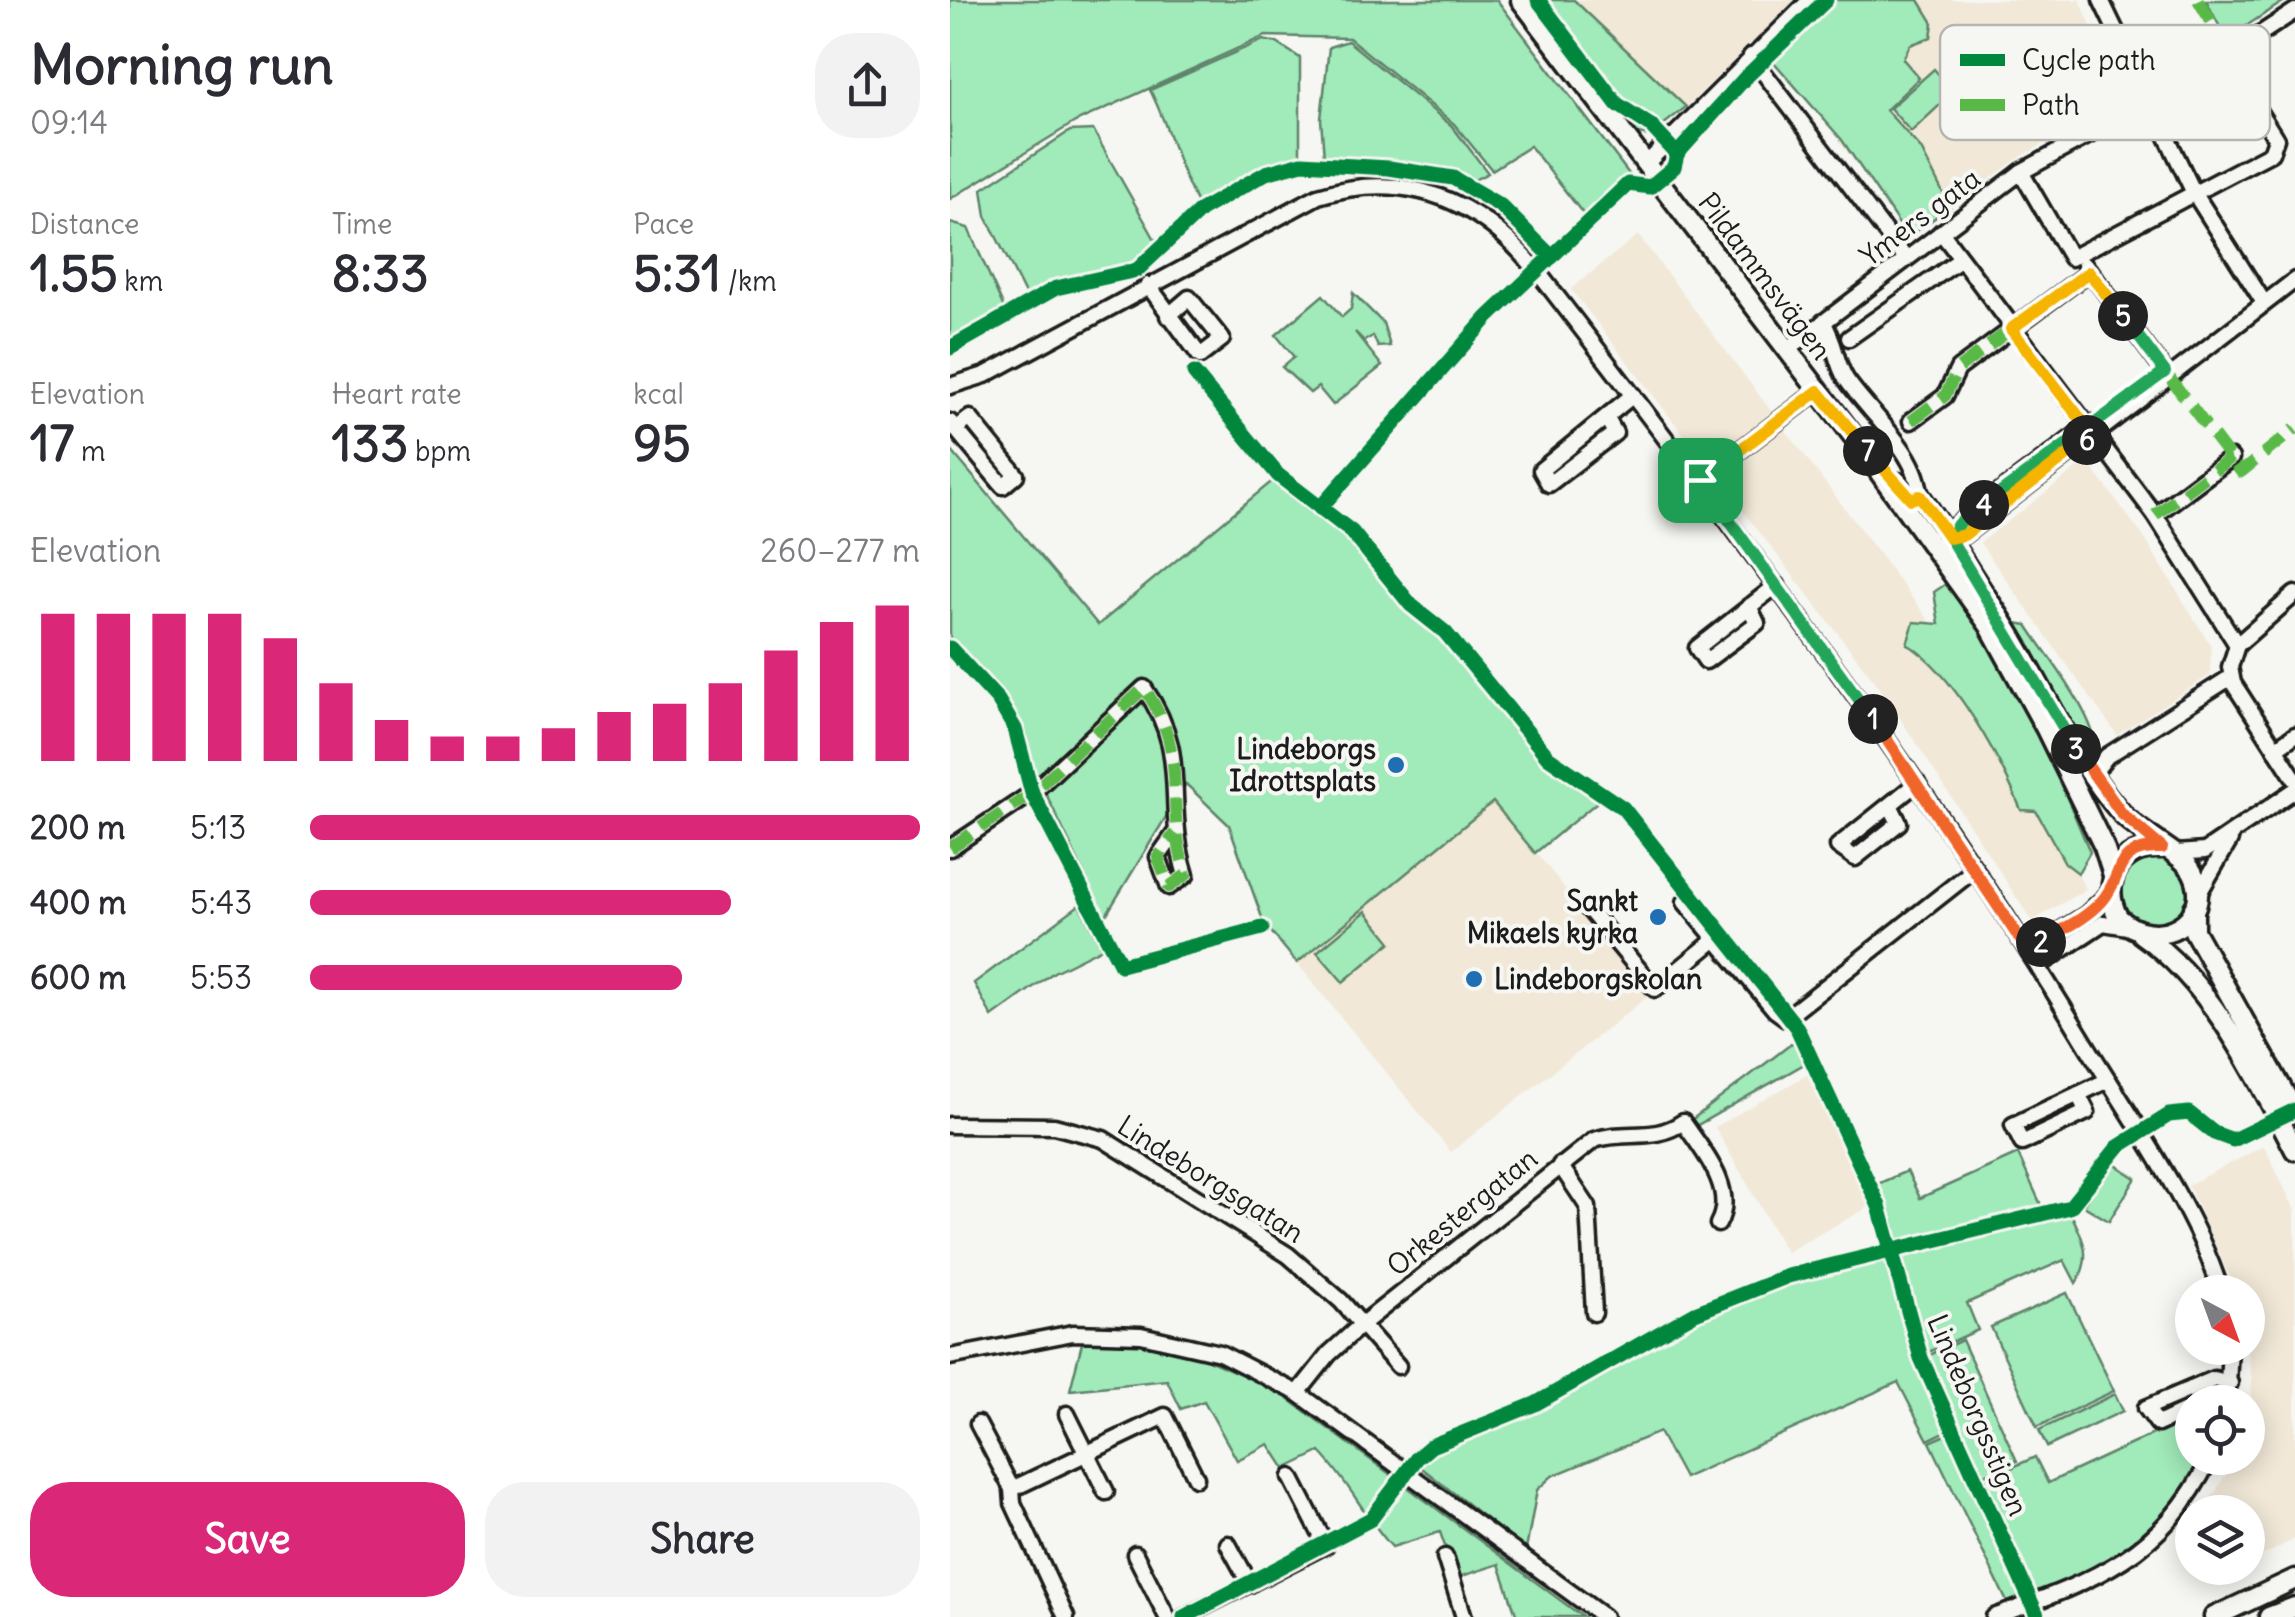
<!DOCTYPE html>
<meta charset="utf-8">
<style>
:root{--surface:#fff;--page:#f2f2f3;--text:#2b2b33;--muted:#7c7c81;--accent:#db2777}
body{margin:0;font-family:Delius,sans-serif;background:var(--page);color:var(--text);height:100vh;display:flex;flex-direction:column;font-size:38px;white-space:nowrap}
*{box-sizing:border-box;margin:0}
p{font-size:32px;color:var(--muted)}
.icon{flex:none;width:55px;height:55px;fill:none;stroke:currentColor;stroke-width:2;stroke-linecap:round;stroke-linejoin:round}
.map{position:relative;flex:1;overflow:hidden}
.panel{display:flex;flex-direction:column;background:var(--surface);width:950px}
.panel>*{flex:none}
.needle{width:65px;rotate:139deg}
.buttons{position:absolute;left:1225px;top:1275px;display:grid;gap:20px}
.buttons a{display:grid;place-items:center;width:90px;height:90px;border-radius:50%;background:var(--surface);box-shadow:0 5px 25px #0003;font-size:50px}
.pin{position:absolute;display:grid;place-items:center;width:85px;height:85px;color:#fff;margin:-42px;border-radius:20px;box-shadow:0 5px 15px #0006}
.km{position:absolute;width:50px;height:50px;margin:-25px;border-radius:50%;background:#222;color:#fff;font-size:28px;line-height:50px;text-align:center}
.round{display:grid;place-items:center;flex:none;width:105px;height:105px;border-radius:40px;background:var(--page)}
.headline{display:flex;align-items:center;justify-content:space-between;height:170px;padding:0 30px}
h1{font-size:55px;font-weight:700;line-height:75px}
.figures{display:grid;grid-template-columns:repeat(3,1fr);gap:15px;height:170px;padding:10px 30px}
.figures div{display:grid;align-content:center}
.figures b{font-size:50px;font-weight:700}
.figures small{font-size:28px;font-weight:400}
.figures p{font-size:28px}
.chart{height:280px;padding:20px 30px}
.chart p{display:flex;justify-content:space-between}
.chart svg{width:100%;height:180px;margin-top:10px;stroke:var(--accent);stroke-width:6}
.primary-button{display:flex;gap:20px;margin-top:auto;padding:20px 30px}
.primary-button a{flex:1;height:115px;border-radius:40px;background:var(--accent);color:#fff;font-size:40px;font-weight:700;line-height:115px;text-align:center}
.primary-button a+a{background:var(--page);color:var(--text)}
ul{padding:0 30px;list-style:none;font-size:32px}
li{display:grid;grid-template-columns:160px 120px 1fr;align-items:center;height:75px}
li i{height:25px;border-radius:12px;background:var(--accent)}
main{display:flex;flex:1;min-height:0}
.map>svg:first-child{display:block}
.built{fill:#f1e8d7}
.green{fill:#a1eab9;stroke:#5e836a;stroke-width:2.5}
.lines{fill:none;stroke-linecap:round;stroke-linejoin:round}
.minor-casing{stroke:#1c1c1c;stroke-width:21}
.major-casing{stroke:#1c1c1c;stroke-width:25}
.minor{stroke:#f6f6f2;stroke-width:14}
.major{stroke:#f6f6f2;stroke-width:18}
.quiet{stroke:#58b947;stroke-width:12;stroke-dasharray:25 12;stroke-linecap:butt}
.cycleway-casing{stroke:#f6f6f2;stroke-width:21}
.cycleway{stroke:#00873e;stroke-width:15}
.split-1-casing{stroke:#fff;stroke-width:20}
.split-2-casing{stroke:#fff;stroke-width:20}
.split-3-casing{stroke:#fff;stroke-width:20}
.split-4-casing{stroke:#fff;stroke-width:20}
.split-5-casing{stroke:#fff;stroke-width:20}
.split-6-casing{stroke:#fff;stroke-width:20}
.split-7-casing{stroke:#fff;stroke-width:20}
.split-8-casing{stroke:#fff;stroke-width:20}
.split-1{stroke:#22a559;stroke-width:12}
.split-2{stroke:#f0652b;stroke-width:12}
.split-3{stroke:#f0652b;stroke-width:12}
.split-4{stroke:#22a559;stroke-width:12}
.split-5{stroke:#22a559;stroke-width:12}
.split-6{stroke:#f5b400;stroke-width:12}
.split-7{stroke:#f5b400;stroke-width:12}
.split-8{stroke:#f5b400;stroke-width:12}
.poi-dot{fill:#1f6fb2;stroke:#f6f6f2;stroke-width:4}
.labels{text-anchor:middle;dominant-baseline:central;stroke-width:8;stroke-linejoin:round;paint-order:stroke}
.street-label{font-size:28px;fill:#1c1c1c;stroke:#f6f6f2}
.poi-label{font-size:28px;font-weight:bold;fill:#1c1c1c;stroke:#f6f6f2;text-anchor:end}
.key{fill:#f6f6f2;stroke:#b5b5b2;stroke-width:2.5}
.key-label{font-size:28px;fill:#1c1c1c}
</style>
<main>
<section class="panel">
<div class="headline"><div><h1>Morning run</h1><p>09:14</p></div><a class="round"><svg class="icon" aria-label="share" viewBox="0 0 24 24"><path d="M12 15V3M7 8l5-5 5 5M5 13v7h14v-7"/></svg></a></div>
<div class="figures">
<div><p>Distance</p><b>1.55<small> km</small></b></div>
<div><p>Time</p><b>8:33</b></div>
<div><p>Pace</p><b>5:31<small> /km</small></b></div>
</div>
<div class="figures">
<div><p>Elevation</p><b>17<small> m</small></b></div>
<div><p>Heart rate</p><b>133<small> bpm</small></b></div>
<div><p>kcal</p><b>95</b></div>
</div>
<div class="chart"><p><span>Elevation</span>260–277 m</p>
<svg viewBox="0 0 160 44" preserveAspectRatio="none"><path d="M5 44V8M15 44V8M25 44V8M35 44V8M45 44V14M55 44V25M65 44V34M75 44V38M85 44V38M95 44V36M105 44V32M115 44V30M125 44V25M135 44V17M145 44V10M155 44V6"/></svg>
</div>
<ul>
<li><b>200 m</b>5:13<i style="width:100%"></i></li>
<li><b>400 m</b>5:43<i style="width:69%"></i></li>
<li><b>600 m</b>5:53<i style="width:61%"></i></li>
</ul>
<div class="primary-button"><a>Save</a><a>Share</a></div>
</section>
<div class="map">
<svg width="1345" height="1617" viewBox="0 0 1345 1617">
<rect width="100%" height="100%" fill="#f6f6f2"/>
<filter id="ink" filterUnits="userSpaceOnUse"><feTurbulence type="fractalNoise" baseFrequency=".01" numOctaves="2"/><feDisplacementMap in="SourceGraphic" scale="20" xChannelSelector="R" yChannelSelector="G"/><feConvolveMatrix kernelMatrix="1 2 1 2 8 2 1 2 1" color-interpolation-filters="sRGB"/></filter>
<g filter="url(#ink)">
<!-- built -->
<g class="built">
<path d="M624,0h222l-110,107z"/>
<path d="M929,0h201l42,99 -103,59 -89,64 -25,5 -66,-86 24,-22z"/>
<path d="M688,235l300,397 148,257 -54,32 -151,-232 -310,-400z"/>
<path d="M1137,461l56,75 68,110 -1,29 -93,60 -137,-192z"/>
<path d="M544,801l157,193 -200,158 -154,-189z"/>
<path d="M857,1075l62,132 -83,45 -71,-125z"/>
<path d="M1314,1146l31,64v329l-47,24v-51h-45l33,-54h12l4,-77 -5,-33 1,-56h-11l-49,-107z"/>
</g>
<!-- green -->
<g class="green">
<path d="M0,0h547l132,174 -41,46 -58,-74 -38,24 -38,-46 -105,-86 -84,-2 -190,86 -125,77z"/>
<path d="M580,0h44l112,107 -37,29 -11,-2 -18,-15z"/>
<path d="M880,0h89l14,23 -2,14 -21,8 -7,14 16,19 -33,32 35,39 29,58 -35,25 -16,-8 -57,-84 -69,-79z"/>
<path d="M1256,0h80l-60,39z"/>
<path d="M313,40l14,3 23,15v99l-37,13 -64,37c-21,-38 -29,-78 -49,-117z"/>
<path d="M398,41l104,85 36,47 -16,8 -33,-11 -115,-13 -3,-38 8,-72z"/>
<path d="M984,69l20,23 -43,40 -21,-24z"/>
<path d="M143,130l64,113c-34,36 -52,25 -93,39 -12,4 -25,12 -36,18l-42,-84 -4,-27 88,-58z"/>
<path d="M0,223l18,5 37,82 -55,34z"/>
<path d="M403,293l30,30 7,23 -12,1 -5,-11 -9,5 -9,-9 27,34 -49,39 -15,-18 -8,6 -28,-26 12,-10 -18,-22 47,-40 19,22 9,-8z"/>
<path d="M0,449l148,176 178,-147 73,57 64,78 55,42 95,120 38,24 -66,54 -42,-51 -196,161 -33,-40 -35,-98 -43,-41 -81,133 -103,-215 -52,-64z"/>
<path d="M1000,581l93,147 8,32 39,92 -12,21 -13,-10 -29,-52 -15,-1c-20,-50 -68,-139 -114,-166l7,-22 25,2 -5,-32z"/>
<path d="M1060,622l17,3c21,33 78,100 69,138z"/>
<circle cx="1204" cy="891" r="35"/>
<path d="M129,905l23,43 -48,24 -62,45 -18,-34z"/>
<path d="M416,911l25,31 -48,40 -26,-30z"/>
<path d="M849,1038l12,22 -117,67 -4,-6z"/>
<path d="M1068,1154l27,60 -152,36 -20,-64 34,-15 13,27z"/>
<path d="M1161,1162l25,16 -27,43 -25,-15z"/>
<path d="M1119,1210c13,26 25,46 7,73l-12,-23 -97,43 11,27 -56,25 -28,-101z"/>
<path d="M938,1256l33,113 30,60 -23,11 -30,-58 -214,96 -25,-46 -107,44 -15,14 -11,60 -108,-85 9,-12 107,-46 188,-103 66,-28z"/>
<path d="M1117,1293l47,98 -77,36 -46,-100z"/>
<path d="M1012,1340l55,121 -39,17 -55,-120z"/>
<path d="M175,1341l79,17 71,31 308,228h-66l-18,-53 -43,14 -16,-46 -48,15c-28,-31 -43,-65 -72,-95l-35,17 -16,-25 -32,16 -33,-59 -23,8 -14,-29 -97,10 12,-47z"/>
<path d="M1165,1394l8,17 -76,36 -8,-17z"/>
<path d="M1242,1416v42h8c-35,72 -94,109 -168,136l-52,-112 55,-25 13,26z"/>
<path d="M1003,1432l74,163 -19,9 -78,-162z"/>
</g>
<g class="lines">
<!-- minor casing -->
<g class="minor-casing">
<g id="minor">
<path d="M1151,0l92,191 68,107"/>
<path d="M801,56l155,203"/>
<path d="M696,164l164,-164"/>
<path d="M1071,172l50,86 200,-105 5,-14 -51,-81"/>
<path d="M991,232l214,283 82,130 -7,22 3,16 62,96"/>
<path d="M1135,265l80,107"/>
<path d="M198,285l52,71 22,-17 -33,-41 -21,18"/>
<path d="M873,322c12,18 12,40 23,57 23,34 73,74 74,117"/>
<path d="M899,338l112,-79"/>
<path d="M837,350l234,-178 166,-90 108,-71"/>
<path d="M0,386l35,-11 333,-179c89,-27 162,4 219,75 193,249 383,500 547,770 45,74 113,170 137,251"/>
<path d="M656,417l9,16 -66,51 -8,-14 92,-75"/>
<path d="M961,421l34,-25 13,-27 131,-97"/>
<path d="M0,422l53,64 13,-11 -46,-57 -14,11"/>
<path d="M749,481l119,-90"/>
<path d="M1205,515l76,-57"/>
<path d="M1000,538l8,-14 134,-101"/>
<path d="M993,542l21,-7 331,-255"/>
<path d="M799,606l8,17 -51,38 -9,-13 80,-63"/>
<path d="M1287,645l58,-51"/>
<path d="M1325,749l20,-14"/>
<path d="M1143,774l14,-18 124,-79"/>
<path d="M940,805l9,18 -44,35 -17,-12 79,-63"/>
<path d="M0,848l82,-55 112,-105c48,68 19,115 42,187l-17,12 -11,-30 17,-24"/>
<path d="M1226,853l29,-2 90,-61"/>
<path d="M1248,895l32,-55"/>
<path d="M735,902l90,108 11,8 189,-149"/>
<path d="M637,907l68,82 61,-50"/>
<path d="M1078,951l58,-36 24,-23"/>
<path d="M1088,966l65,-43 25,4"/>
<path d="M1128,1094l9,18 -65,31 -9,-18 95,-45"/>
<path d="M0,1125l104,1 49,13 185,116 53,46 57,65"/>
<path d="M610,1165l28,42 6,106"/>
<path d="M0,1357l123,-24 68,2 79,18 78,40 306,224"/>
<path d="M348,1393l31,-39 32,-29 233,-185c32,-11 59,3 89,-18 20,29 54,68 35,102"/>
<path d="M1277,1402l3,-54"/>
<path d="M1242,1408l-34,16 -12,-16 68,-29 16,4"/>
<path d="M117,1414l39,78"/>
<path d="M28,1424l34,65 1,14 53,114"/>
<path d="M62,1489l153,-73 31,62"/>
<path d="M278,1544l22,40"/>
<path d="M185,1554l32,63"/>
<path d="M495,1557l19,60"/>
<path d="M234,1617l142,-72 -35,-68"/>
<path d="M1044,1617c98,-36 168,-60 216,-159"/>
</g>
</g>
<!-- major casing -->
<g class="major-casing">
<g id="major">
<path d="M571,0l336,441 132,184 57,104 58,118 9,28"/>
<path d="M948,483l13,16 9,-3c27,37 49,76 75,114 45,67 74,146 129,206 18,19 60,38 69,57 23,48 -38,81 -75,44 -18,-35 2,-71 43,-69"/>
<path d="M1244,908v23l101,181"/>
<path d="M1191,934c73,51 114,140 154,216"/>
<path d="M1264,1617l81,-38"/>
<path d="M1319,1617l26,-10"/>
</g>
</g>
<!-- minor -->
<use href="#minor" class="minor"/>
<!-- major -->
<use href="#major" class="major"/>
<!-- quiet -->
<g class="quiet">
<path d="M1248,0l33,55"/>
<path d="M1219,377l72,95 54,-43"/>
<path d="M961,421l34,-25 13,-27 53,-40"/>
<path d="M1205,515l76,-57"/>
<path d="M0,848l82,-55 112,-105c48,68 19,115 42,187l-17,12 -11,-30 17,-24"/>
</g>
<!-- cycleway casing -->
<g class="cycleway-casing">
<g id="cycleway">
<path d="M588,0l79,104 34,22 26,28"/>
<path d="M0,348l106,-60 81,-18 64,-60 65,-37 36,-10 87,5 64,10 48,28 51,51"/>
<path d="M244,373l84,102 74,57 59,73 34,27 103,125 75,51 174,220 82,178 42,152 117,259"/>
<path d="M370,508l167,-190 141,-134 22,3 24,-20 3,-13 68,-76 81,-78"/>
<path d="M0,648l48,52 17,29 17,64 89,172 141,-37"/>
<path d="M234,1617l187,-98 46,-61 14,-12 104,-42 160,-91 93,-37 282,-69 48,-60 51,-32 20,-2 25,20 19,7 62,-30"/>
</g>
</g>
<!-- cycleway -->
<use href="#cycleway" class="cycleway"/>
</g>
</g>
<g class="lines" filter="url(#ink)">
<!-- split-1 casing -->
<g class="split-1-casing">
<path id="split-1" d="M750,480l173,239"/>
</g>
<!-- split-2 casing -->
<g class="split-2-casing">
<path id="split-2" d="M923,719l155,232 13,-9"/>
</g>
<!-- split-3 casing -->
<g class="split-3-casing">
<path id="split-3" d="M1091,942c20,-12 45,-23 61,-41 22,-24 10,-55 60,-53l-40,-34 -46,-65"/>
</g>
<!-- split-4 casing -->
<g class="split-4-casing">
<path id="split-4" d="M1034,505l-26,19 -8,14 126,211"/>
</g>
<!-- split-5 casing -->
<g class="split-5-casing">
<path id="split-5" d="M1034,505l181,-133 -42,-56"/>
</g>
<!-- split-6 casing -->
<g class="split-6-casing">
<path id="split-6" d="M1137,440l6,-5 -82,-106 78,-57 34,44"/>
</g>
<!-- split-7 casing -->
<g class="split-7-casing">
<path id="split-7" d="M918,451l43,48 9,-3 30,42 14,-3 123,-95"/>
</g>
<!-- split-8 casing -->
<g class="split-8-casing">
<path id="split-8" d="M750,480l118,-89 50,60"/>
</g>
<!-- split-1 -->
<use href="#split-1" class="split-1"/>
<!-- split-2 -->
<use href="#split-2" class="split-2"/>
<!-- split-3 -->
<use href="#split-3" class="split-3"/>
<!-- split-4 -->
<use href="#split-4" class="split-4"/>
<!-- split-5 -->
<use href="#split-5" class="split-5"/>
<!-- split-6 -->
<use href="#split-6" class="split-6"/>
<!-- split-7 -->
<use href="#split-7" class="split-7"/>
<!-- split-8 -->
<use href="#split-8" class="split-8"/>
</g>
<!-- markers -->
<g class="poi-dot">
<circle cx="446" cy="765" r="10"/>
<circle cx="708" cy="917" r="10"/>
<circle cx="524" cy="979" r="10"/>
</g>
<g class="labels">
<!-- street labels -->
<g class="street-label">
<text transform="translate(970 217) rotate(-37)">Ymers gata</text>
<text transform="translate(815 276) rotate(53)">Pildammsvägen</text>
<text transform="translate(261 1179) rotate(32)">Lindeborgsgatan</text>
<text transform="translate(512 1212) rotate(-39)">Orkestergatan</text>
<text transform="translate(1028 1415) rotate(67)">Lindeborgsstigen</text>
</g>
<!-- poi labels -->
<g class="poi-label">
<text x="426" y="749">Lindeborgs<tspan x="426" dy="32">Idrottsplats</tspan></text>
<text x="688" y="901">Sankt<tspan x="688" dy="32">Mikaels kyrka</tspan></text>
<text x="544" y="979" text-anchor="start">Lindeborgskolan</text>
</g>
</g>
<!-- legend -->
<rect x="990" y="25" width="330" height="115" rx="15" class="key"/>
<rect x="1010" y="54" width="45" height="12" fill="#00873e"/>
<rect x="1010" y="99" width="45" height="12" fill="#58b947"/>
<g class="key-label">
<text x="1072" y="70">Cycle path</text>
<text x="1072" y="115">Path</text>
</g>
</svg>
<div class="buttons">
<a><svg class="needle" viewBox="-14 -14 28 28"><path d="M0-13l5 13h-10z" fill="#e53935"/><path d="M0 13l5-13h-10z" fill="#7c7c81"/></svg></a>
<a><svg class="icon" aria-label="locate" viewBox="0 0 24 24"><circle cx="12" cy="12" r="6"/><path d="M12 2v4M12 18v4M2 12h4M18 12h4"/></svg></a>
<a><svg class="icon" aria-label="layers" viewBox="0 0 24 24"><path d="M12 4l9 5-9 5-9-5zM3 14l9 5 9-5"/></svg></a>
</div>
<div class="pin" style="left:750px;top:480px;background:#1e9e55"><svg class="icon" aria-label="arrive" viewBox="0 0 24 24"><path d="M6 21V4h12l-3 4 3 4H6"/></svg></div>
<b class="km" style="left:923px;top:719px">1</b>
<b class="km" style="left:1091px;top:942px">2</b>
<b class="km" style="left:1126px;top:749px">3</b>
<b class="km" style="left:1034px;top:505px">4</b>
<b class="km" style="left:1173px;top:316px">5</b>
<b class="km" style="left:1137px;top:440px">6</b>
<b class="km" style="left:918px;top:451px">7</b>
</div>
</main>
